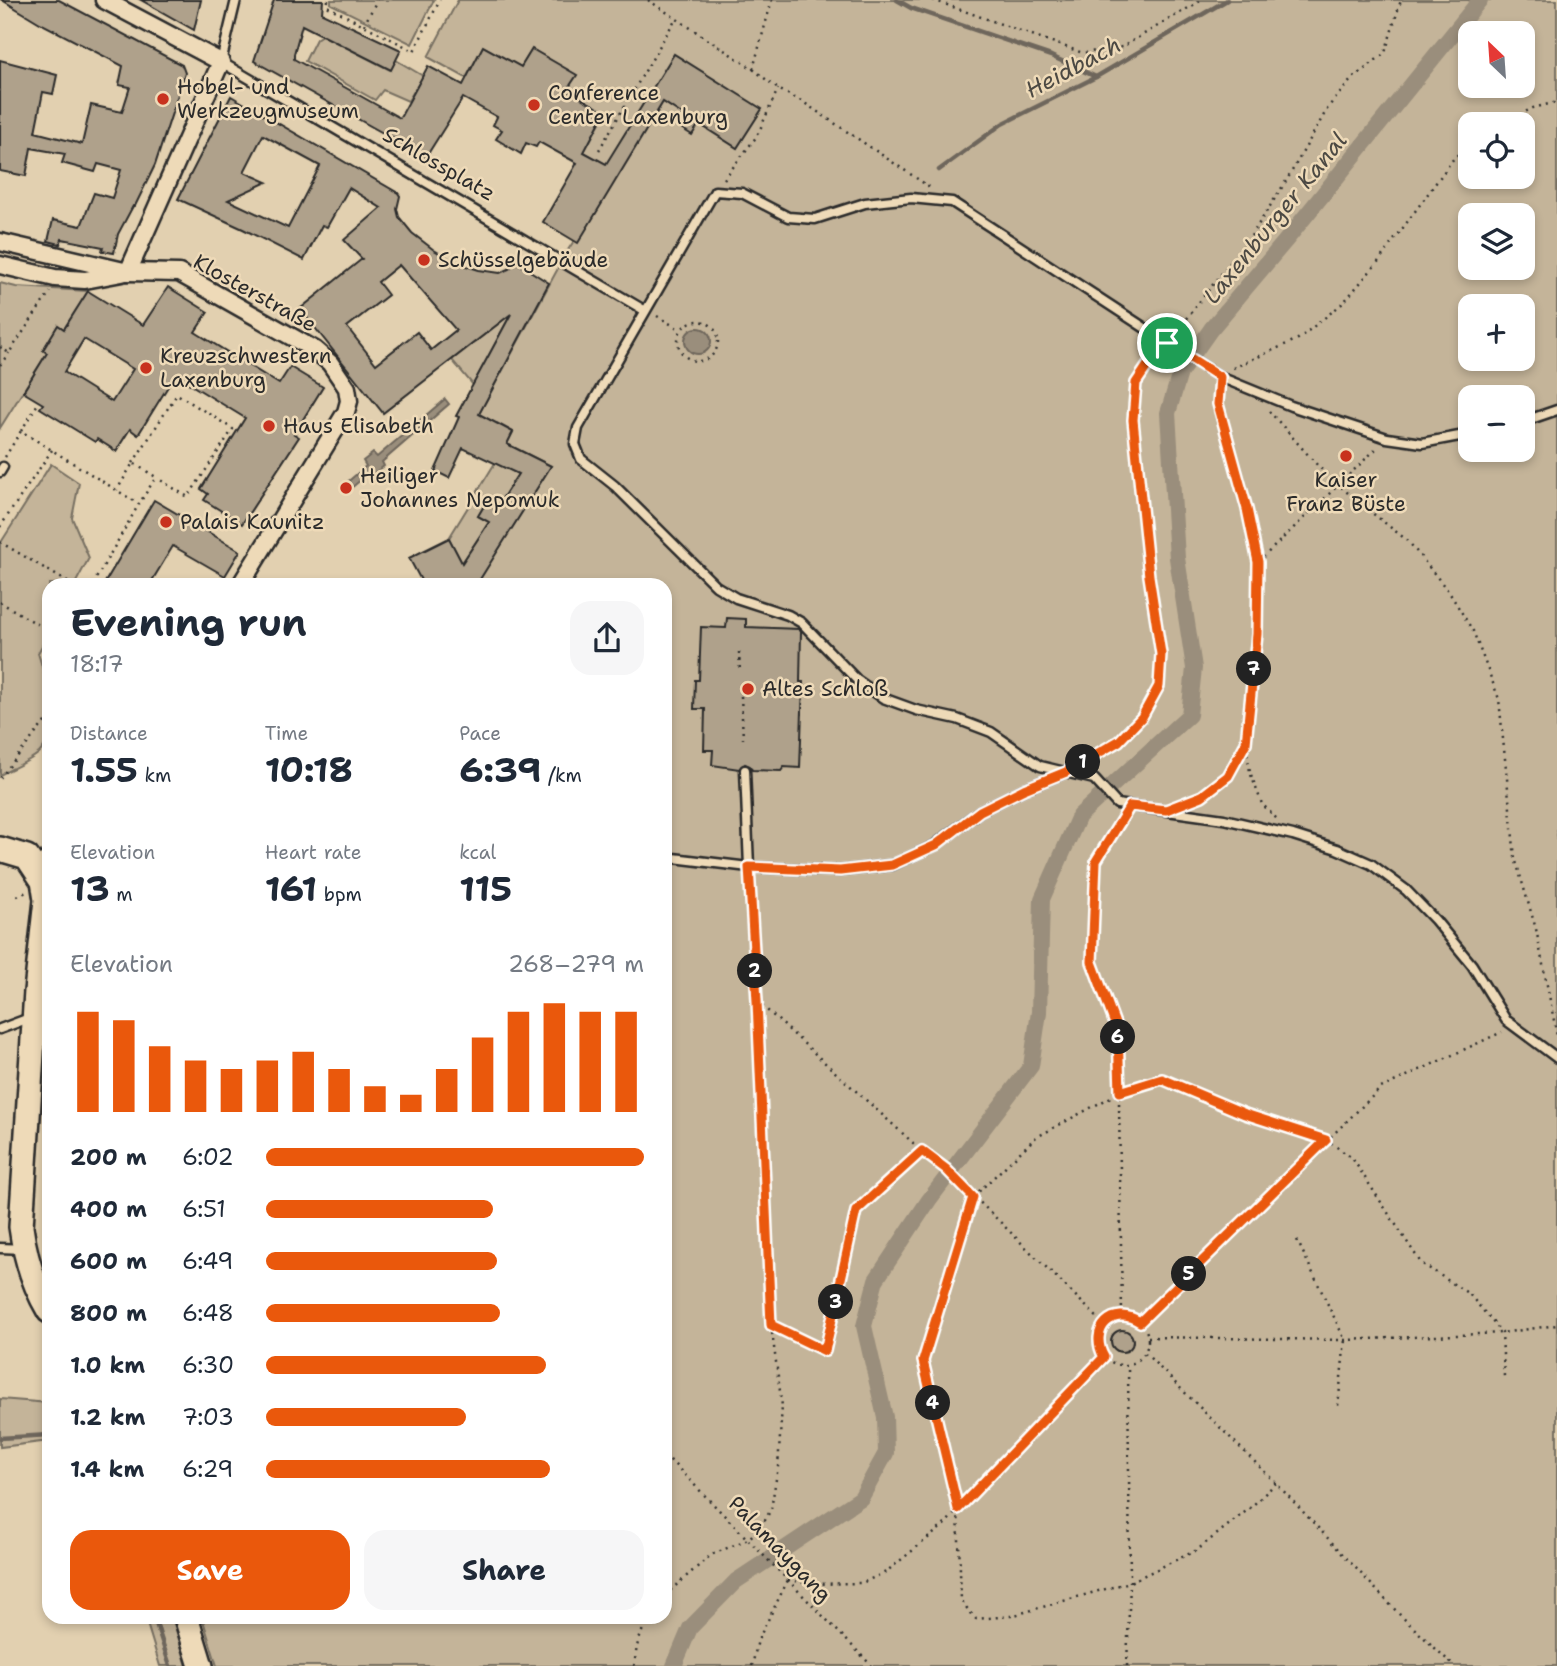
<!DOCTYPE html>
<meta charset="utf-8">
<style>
:root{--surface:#fff;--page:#f6f6f7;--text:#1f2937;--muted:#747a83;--accent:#ea580c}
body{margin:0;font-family:"Shantell Sans",sans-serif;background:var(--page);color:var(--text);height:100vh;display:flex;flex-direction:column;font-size:26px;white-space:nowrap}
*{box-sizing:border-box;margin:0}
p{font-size:23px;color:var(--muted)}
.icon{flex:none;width:38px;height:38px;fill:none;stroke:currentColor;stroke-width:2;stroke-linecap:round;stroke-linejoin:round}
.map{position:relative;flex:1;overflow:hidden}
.panel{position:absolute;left:42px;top:578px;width:630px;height:1046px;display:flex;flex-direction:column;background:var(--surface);border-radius:21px;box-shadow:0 4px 10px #0003}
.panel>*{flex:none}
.needle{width:46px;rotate:335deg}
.buttons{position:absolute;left:1458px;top:21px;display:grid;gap:14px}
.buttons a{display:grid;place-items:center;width:77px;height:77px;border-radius:14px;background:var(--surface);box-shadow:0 4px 10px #0003;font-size:35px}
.pin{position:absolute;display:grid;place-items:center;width:60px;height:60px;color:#fff;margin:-30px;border:4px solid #fff;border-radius:50%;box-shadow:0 2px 7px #0007}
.km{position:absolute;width:35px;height:35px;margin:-18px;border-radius:50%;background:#222;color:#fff;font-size:19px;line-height:35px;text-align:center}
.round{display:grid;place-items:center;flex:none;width:74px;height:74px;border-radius:21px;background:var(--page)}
.head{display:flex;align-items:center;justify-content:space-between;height:119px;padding:0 28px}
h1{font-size:38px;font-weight:700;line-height:52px}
.metrics{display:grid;grid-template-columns:repeat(3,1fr);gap:10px;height:119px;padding:7px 28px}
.metrics div{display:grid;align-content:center}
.metrics b{font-size:35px;font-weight:700}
.metrics small{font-size:19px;font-weight:400}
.metrics p{font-size:19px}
.chart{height:196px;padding:14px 28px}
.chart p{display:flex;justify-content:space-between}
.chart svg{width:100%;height:126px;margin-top:7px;stroke:var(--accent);stroke-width:6}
.primary-button{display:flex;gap:14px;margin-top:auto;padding:14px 28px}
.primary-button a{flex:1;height:80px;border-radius:21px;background:var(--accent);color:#fff;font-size:28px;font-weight:700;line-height:80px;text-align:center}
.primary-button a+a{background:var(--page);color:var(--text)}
ul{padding:0 28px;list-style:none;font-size:23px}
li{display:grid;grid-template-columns:112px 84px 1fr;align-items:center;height:52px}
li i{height:18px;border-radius:9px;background:var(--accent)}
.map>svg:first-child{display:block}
.green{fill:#c4b499;stroke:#787062;stroke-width:2;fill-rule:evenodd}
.water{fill:#9a8e7b;stroke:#6e665b;stroke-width:2}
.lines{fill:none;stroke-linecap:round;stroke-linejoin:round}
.stream{stroke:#6e665b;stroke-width:4.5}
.canal{stroke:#9a8e7b;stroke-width:16}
.building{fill:#afa18b;stroke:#2b2b2b;stroke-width:2;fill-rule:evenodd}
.service-casing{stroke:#2b2b2b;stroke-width:13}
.minor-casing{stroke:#2b2b2b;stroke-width:21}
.secondary-casing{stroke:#2b2b2b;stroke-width:28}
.path{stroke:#2b2b2b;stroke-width:2.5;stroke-dasharray:2 5;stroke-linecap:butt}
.service{stroke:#eedab8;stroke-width:8}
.minor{stroke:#eedab8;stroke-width:16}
.secondary{stroke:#eedab8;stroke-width:23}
.route-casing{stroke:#fff;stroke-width:14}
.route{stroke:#ea580c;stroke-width:9}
.poi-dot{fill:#c8321e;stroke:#eedab8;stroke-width:2.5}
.labels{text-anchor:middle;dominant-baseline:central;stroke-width:5;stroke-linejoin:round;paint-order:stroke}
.poi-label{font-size:21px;fill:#2b2b2b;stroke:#eedab8;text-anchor:start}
.street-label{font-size:21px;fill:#2b2b2b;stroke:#eedab8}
.water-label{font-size:23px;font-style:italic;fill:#4c4943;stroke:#eedab8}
</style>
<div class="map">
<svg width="1557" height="1666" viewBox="0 0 1557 1666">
<rect width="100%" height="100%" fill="#e2d0b0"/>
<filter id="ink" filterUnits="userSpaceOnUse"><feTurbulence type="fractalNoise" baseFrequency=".0143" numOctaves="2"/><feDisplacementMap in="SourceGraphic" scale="14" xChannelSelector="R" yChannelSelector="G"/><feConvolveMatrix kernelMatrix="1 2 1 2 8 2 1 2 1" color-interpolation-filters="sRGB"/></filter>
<g filter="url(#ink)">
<!-- green -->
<g class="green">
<path d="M331,0h103l-22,44 -81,-40z"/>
<path d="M458,0h1099v1666h-1340l-15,-49h463v-1033h-189l75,-118 -44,-22 6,-12 -16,-9 -24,2 95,-175 51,-78 -35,-20 21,-39 -38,-23 9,-15 -44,-26 -11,18 -38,-21 -17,32 -38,-21zM1470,33h52v53h-52zM1470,124h52v53h-52zM1470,215h52v53h-52zM1470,306h52v53h-52zM1470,397h52v53h-52z"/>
<path d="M322,35l68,35 6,-10 27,16 -15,25 -25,-11 -8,10 -70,-39 11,-22z"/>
<path d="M0,283l16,4 72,4 -24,38 -6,-3 -15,24 4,3 -47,75z"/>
<path d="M511,314l-38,71 -21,-25z"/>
<path d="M495,463l23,11 -20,31 -10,-6 -10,17 11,6 -27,41 -13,-25z"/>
<path d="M51,464l28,19 -7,35 17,40 -14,26h-26v49l-11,20c8,25 23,79 1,100 -10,9 -27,15 -39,22v-231z"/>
<path d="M0,1399l49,4v38l-49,6z"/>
<path d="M145,1617h27l15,49h-27z"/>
</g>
<!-- water -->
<g class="water">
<circle cx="698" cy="341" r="13"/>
<path d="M445,399l4,5 -67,58 2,4 -10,8 -3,-3 -22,19 -5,-5 22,-19 -3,-5 10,-8 4,4z"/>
</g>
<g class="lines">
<!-- stream -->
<g class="stream">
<path d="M897,0l14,8 140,48 45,21"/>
<path d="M939,170l63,-46 94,-47 131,-77"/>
<path d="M0,1438l49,-3"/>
<path d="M154,1617l16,49"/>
</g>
<!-- canal -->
<path class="canal" d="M674,1666l16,-38 46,-47 125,-83 25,-45 -1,-36 -21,-91 12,-46 53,-80 102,-134 8,-54 3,-113 37,-83 110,-101 5,-47 -17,-110 -9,-145 12,-40 31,-44 76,-90 193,-239"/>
</g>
<!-- building -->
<g class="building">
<path d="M2,0h57l123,65 3,8 -30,92 -20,41h-2l-15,28 -4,19 -12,-2 1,-4 -41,-8 -2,5 -12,-3 5,-21 28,6 13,-33 18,5 9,-28 -23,-6 -3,8 -33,-9 3,-9 -34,-6 -5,28 -26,-5v-111l57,15 -4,19 -10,-2 -8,40 47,12 9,-39 31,7 8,-25 -11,-2 4,-19 -83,-43z"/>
<path d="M141,0h60l-7,30z"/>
<path d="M274,0h49l-1,13 79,37 -10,20 -89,-45 -8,29v5l106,59 28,-52 35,19 20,-39 38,21 11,-18 45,26 -10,15 38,22 -21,40 22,12 68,-110 88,55 -25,39 -38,-24 -7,11 -16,-10 7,-10 -20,-13 -85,141 -35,-21 34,-59 -38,-21 -3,5 -10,-4 -5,11 -25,-15 6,-9 -9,-5 4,-8 -34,-19 -37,59 -172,-96z"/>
<path d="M231,96l167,97 2,3 -3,13 2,8 13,16 22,17 23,13 22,7 21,3 9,-4 7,-7 33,21 -70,131 34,18 -6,12 44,22 -74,118h-54l-14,-26 40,-20 13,25 27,-41 -11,-6 10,-17 10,6 20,-31 -55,-26 -14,30 -14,-7 24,-54 -3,-1 55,-102 -128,99 -83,-104 62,-50 -18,-19 37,-32 -32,-20 -22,39 -5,-2 -18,35 -61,-31 -65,-30zM263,135l57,31 -32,62 -60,-28 39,-18 -23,-10zM399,265l57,65 -25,20 -14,-18 -41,32 -29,-37 41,-32 -10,-13z"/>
<path d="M168,287l40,25 -13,20 84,52 11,-17 33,20 -29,47 5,3 -57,87 -38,-24 4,-6 -7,-5 44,-71 -70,-43 -37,60 -8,-6 -14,22 -19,-12 -2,3 -55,-34 3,-4 -20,-12 24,-39 -4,-3 15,-25 6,4 24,-38 55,34zM84,339l49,30 -21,33 -48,-30z"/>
<path d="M154,500l86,51 -15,25 -52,-30 -23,38h-46z"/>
<path d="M727,618l19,1v8l53,2 2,3 -1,50h3l-3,86 -16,-1 -3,4 -29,-1 -2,-4 -5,-2 -6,5 -27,-4 1,-15h-9l1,-41h-11l1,-29h4l2,-53 25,1z"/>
<circle cx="1122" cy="1341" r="11"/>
</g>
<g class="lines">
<!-- service casing -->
<g class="service-casing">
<g id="service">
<path d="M236,0l-15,62 423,248"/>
<path d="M1522,422l35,-12"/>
<path d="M1470,434l-48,9 -35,-5 -96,-32 -71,-29 -268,-175 -41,-4 -46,5 -50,16 -27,-2 -46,-24 -27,-2 -137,237 -3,16 6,15 34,27 101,100 20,12 52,17 14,8 55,57 26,18 33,12 41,9 34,13 49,34 54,13 23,25 107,15 69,16 44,14 34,15 35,26 29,30 37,45 34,55 51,38"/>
<path d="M0,472l3,-5"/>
<path d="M745,770l4,97"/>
<path d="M665,857l84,10 91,4 53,-6 42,-20 45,-34 44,-22 42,-17"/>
<path d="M0,1029l32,-12"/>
<path d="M0,1248l24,1"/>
</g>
</g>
<!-- minor casing -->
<g class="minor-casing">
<g id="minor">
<path d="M104,0l117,62 -93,210"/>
<path d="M0,242l128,30 51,1 136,77 15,13 17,25 2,13 -3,11 -105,172"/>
<path d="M0,265l55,13 30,2 37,-7"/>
<path d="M36,868l13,-10"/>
</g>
</g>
<!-- secondary casing -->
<g class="secondary-casing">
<g id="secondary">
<path d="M0,849l27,8 16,24 3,19 -10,91 -15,236c4,30 12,57 28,84"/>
<path d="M186,1617l15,49"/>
</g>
</g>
<!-- path -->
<g class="path">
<path d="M328,0l-1,6 87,45 26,-51"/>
<path d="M648,0l105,69 25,20 25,13 128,86"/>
<path d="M933,0l150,53 39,-6 80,-47"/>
<path d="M364,25l13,-25"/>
<path d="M753,69l19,-69"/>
<path d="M1501,124l32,-16 24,-6"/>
<path d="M599,150l77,-132"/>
<path d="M724,179l33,-43 21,-47"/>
<path d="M657,316l24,14"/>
<circle cx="698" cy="341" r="20"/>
<path d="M1173,335l76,-96 39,-61 41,-72 23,-27 33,-26 16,-53"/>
<path d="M0,347l9,6 41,-61"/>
<path d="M0,365l9,-12"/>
<path d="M1233,368l65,-29 45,-36 35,-41 76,-104 16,-14"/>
<path d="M1219,389l-1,15 29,105 11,53 -1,72 -11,109 4,29 12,32 15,15"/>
<path d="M1269,411l50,56 39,35 50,39 41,51 24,39 26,68 16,159 21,71 21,107"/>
<path d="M21,431l18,-29"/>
<path d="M5,457l16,-26 118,73 17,-27 -23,-14 -16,27"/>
<path d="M133,463l44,-69 56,35 -45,68 -31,-19"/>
<path d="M0,527l52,-77"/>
<path d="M0,542l71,42"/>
<path d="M1258,562l119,-114"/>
<path d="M93,584l46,-80"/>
<path d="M0,602l49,29"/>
<path d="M739,652l1,21"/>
<path d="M741,696l2,43"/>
<path d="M1081,764l38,-23 23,-24 17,-31 2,-32 -12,-78 -16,-156 4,-37 23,-33"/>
<path d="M0,778l49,-61"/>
<path d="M1186,802c35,-14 43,-28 60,-59"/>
<path d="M17,896l10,-4"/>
<path d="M757,1001l165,150 24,18 158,155"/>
<path d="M1297,1240l48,100 -7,66"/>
<path d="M1122,1315l-4,-283 -26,-70 4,-101 27,-44"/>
<circle cx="1123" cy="1340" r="25"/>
<path d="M1140,1322l241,-234 121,-56"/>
<path d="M771,1325l54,26 31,-140 66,-60"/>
<path d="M1148,1337l197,3 157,-7 55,-8"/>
<path d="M1145,1353l131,130 123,131 55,52"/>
<path d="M665,1455l207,211"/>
<path d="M1276,1483l-26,25 -53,42 -67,32 -119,34 -35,3 -15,-18 -3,-92 -35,-148 50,-164 62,-59 85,-46 42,-13 83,35 82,26 25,18 69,105 48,31 33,39 2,44"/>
<path d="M788,1580l23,4 51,-1 24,-11 57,-46 161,-169"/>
<path d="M665,1595l46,-40 37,-16 14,-13 9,-17 7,-42 4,-61 -11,-81 -14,-324 -7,-124"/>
<path d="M634,1666l3,-20 10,-29"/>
<path d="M752,1666l6,-26 30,-60"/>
<path d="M1127,1666l3,-84 -2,-217"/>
</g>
<!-- service -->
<use href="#service" class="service"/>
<!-- minor -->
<use href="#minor" class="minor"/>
<!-- secondary -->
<use href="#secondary" class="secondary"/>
</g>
</g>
<g class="lines" filter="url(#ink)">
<!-- route casing -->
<g class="route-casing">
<path id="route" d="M1167,343l53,34 -2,27 29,105 11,53 -1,72 -11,109 -18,33 -26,20 -36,14 -36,-4 -34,55 -4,101 26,70 2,60 42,-13 83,35 81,26 -186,182c-27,-18 -52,7 -36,35l-146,152 -35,-148 50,-164 -27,-28 -24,-18 -66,60 -31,140 -54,-26 -14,-324 -8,-134 91,4 52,-6 44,-20 44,-34 44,-22 42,-17 53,-31 23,-24 17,-31 2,-32 -12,-78 -16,-156 3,-37 16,-24z"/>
</g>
<!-- route -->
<use href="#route" class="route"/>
</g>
<!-- markers -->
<g class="poi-dot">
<circle cx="163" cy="99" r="7"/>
<circle cx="534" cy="105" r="7"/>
<circle cx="424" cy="260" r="7"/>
<circle cx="146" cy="368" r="7"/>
<circle cx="269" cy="426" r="7"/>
<circle cx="1346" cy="456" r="7"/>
<circle cx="346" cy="488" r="7"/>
<circle cx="166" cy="522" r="7"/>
<circle cx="748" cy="689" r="7"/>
</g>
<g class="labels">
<!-- poi labels -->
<g class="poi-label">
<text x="177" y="87">Hobel- und<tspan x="177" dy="24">Werkzeugmuseum</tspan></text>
<text x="548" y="93">Conference<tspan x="548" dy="24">Center Laxenburg</tspan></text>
<text x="438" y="260">Schüsselgebäude</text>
<text x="160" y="356">Kreuzschwestern<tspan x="160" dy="24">Laxenburg</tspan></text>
<text x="283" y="426">Haus Elisabeth</text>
<text x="360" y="476">Heiliger<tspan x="360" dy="24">Johannes Nepomuk</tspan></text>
<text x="1346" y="480" text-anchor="middle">Kaiser<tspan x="1346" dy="24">Franz Büste</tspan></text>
<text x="180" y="522">Palais Kaunitz</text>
<text x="762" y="689">Altes Schloß</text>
</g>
<!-- street labels -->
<g class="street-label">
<text transform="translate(439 164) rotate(30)">Schlossplatz</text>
<text transform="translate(255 293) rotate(29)">Klosterstraße</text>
<text transform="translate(780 1549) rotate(46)">Palamaygang</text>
</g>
<!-- water labels -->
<g class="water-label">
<text transform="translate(1073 67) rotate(-28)">Heidbach</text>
<text transform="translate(1275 218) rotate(-51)">Laxenburger Kanal</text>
</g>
</g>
</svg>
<div class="buttons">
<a><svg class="needle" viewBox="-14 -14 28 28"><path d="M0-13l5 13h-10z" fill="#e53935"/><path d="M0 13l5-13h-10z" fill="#747a83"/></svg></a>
<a><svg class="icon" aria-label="locate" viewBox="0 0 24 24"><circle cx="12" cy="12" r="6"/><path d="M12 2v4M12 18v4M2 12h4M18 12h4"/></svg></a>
<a><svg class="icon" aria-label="layers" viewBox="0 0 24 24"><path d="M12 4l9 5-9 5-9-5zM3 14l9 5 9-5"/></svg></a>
<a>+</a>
<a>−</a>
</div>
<div class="pin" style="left:1167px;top:343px;background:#1e9e55"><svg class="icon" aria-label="arrive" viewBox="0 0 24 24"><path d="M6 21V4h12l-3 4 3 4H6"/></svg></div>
<b class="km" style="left:1083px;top:762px">1</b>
<b class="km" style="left:755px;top:971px">2</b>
<b class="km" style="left:836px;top:1302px">3</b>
<b class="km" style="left:933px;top:1403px">4</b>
<b class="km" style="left:1189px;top:1274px">5</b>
<b class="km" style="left:1118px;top:1037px">6</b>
<b class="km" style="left:1254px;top:669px">7</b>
<section class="panel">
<div class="head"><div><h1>Evening run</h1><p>18:17</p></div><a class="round"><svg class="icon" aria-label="share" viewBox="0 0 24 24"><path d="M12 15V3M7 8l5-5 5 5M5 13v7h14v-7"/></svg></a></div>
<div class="metrics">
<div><p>Distance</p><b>1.55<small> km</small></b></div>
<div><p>Time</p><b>10:18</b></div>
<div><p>Pace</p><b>6:39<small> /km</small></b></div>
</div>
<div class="metrics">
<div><p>Elevation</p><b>13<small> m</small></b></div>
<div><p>Heart rate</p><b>161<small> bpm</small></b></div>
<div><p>kcal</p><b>115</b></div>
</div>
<div class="chart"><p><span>Elevation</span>268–279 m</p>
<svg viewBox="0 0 160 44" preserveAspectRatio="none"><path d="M5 44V9M15 44V12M25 44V21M35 44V26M45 44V29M55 44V26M65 44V23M75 44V29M85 44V35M95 44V38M105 44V29M115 44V18M125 44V9M135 44V6M145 44V9M155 44V9"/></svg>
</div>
<ul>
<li><b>200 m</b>6:02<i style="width:100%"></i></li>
<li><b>400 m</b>6:51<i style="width:60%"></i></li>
<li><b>600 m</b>6:49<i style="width:61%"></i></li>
<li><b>800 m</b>6:48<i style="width:62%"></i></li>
<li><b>1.0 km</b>6:30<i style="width:74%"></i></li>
<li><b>1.2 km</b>7:03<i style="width:53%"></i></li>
<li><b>1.4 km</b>6:29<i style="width:75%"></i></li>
</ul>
<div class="primary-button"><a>Save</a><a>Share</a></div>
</section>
</div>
